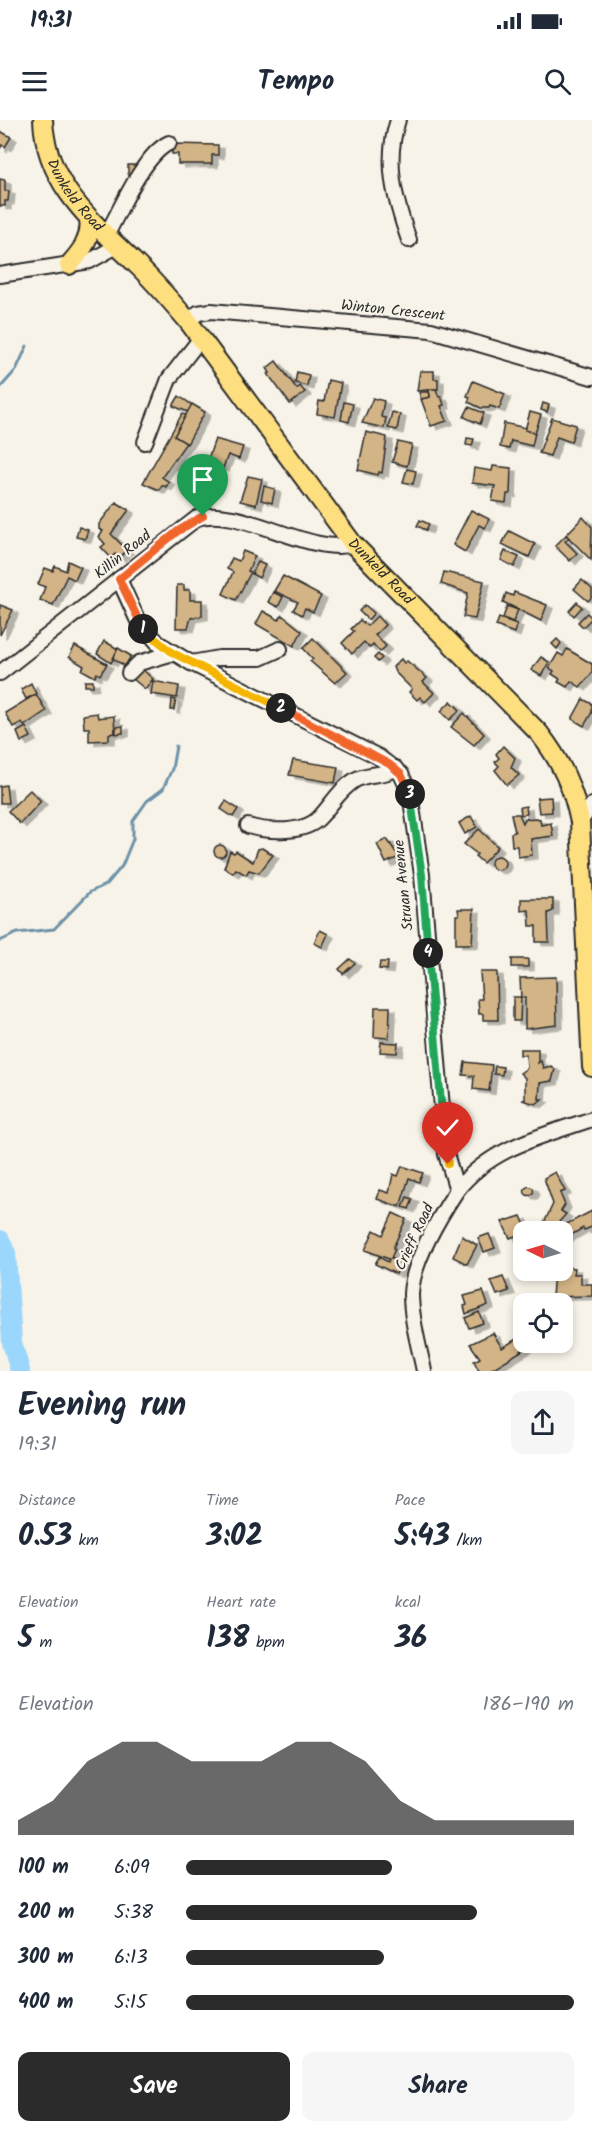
<!DOCTYPE html>
<meta charset="utf-8">
<style>
:root{--surface:#fff;--page:#f6f6f7;--text:#1f2937;--muted:#747a83;--accent:#2b2b2b}
body{margin:0;font-family:Kalam,sans-serif;background:var(--page);color:var(--text);height:100vh;display:flex;flex-direction:column;font-size:22px;white-space:nowrap}
*{box-sizing:border-box;margin:0}
p{font-size:20px;color:var(--muted)}
.icon{flex:none;width:33px;height:33px;fill:none;stroke:currentColor;stroke-width:2;stroke-linecap:round;stroke-linejoin:round}
.map{position:relative;height:1251px;overflow:hidden}
.details{display:flex;flex-direction:column;background:var(--surface);flex:1}
.details>*{flex:none}
.needle{width:39px;rotate:275deg}
.buttons{position:absolute;left:513px;top:1101px;display:grid;gap:12px}
.buttons a{display:grid;place-items:center;width:60px;height:60px;border-radius:12px;background:var(--surface);box-shadow:0 3px 9px #0003;font-size:30px}
.pin{position:absolute;display:grid;place-items:center;width:51px;height:51px;color:#fff;margin:-62px -26px;border-radius:50% 50% 50% 0;rotate:-45deg;box-shadow:0 0 6px #0007}
.pin .icon{rotate:45deg}
.km{position:absolute;width:30px;height:30px;margin:-15px;border-radius:50%;background:#222;color:#fff;font-size:16px;line-height:30px;text-align:center}
.round{display:grid;place-items:center;flex:none;width:63px;height:63px;border-radius:12px;background:var(--page)}
.head{display:flex;align-items:center;justify-content:space-between;height:102px;padding:0 18px}
h1{font-size:33px;font-weight:700;line-height:45px}
.metrics{display:grid;grid-template-columns:repeat(3,1fr);gap:9px;height:102px;padding:6px 18px}
.metrics div{display:grid;align-content:center}
.metrics b{font-size:30px;font-weight:700}
.metrics small{font-size:16px;font-weight:400}
.metrics p{font-size:16px}
.chart{height:168px;padding:12px 18px}
.chart p{display:flex;justify-content:space-between}
.chart svg{width:100%;height:108px;margin-top:6px;fill:var(--accent);opacity:.7}
.action{display:flex;gap:12px;margin-top:auto;padding:12px 18px}
.action a{flex:1;height:69px;border-radius:12px;background:var(--accent);color:#fff;font-size:24px;font-weight:700;line-height:69px;text-align:center}
.action a+a{background:var(--page);color:var(--text)}
ul{padding:0 18px;list-style:none;font-size:20px}
li{display:grid;grid-template-columns:96px 72px 1fr;align-items:center;height:45px}
li i{height:15px;border-radius:8px;background:var(--accent)}
.status{display:flex;justify-content:space-between;align-items:center;height:42px;padding:0 30px;background:var(--surface);direction:ltr}
.status svg{height:16px;fill:currentColor}
header{display:flex;justify-content:space-between;align-items:center;height:78px;padding:0 18px;background:var(--surface);font-size:27px;font-weight:700}
.map>svg:first-child{display:block}
.lines{fill:none;stroke-linecap:round;stroke-linejoin:round}
.stream{stroke:#6e92a8;stroke-width:3}
.river{stroke:#9bd7fc;stroke-width:20}
.building{fill:#d3b486;stroke:#2b2b2b;stroke-width:1.5;filter:url(#shadow)}
.minor-casing{stroke:#2b2b2b;stroke-width:18}
.major-casing{stroke:#2b2b2b;stroke-width:22}
.minor{stroke:#f7f3e8;stroke-width:14}
.major{stroke:#fedf80;stroke-width:18}
.split-1-casing{stroke:#fff;stroke-width:12}
.split-2-casing{stroke:#fff;stroke-width:12}
.split-3-casing{stroke:#fff;stroke-width:12}
.split-4-casing{stroke:#fff;stroke-width:12}
.split-5-casing{stroke:#fff;stroke-width:12}
.split-6-casing{stroke:#fff;stroke-width:12}
.split-1{stroke:#f0652b;stroke-width:8}
.split-2{stroke:#f5b400;stroke-width:8}
.split-3{stroke:#f0652b;stroke-width:8}
.split-4{stroke:#22a559;stroke-width:8}
.split-5{stroke:#22a559;stroke-width:8}
.split-6{stroke:#f5b400;stroke-width:8}
.labels{text-anchor:middle;dominant-baseline:central;stroke-width:4.5;stroke-linejoin:round;paint-order:stroke}
.street-label{font-size:15px;fill:#2b2b2b;stroke:#f7f3e8}
</style>
<div class="status"><b>19:31</b><svg viewBox="0 0 49 12"><path d="M0 12V9h3v3zM5 12V6h3v6zM10 12V3h3v9zM15 12V0h3v12zM26 1h20v11H26zM47 4h2v5h-2z"/></svg></div>
<header><svg class="icon" aria-label="menu" viewBox="0 0 24 24"><path d="M4 6h16M4 12h16M4 18h16"/></svg>Tempo<svg class="icon" aria-label="search" viewBox="0 0 24 24"><circle cx="10" cy="10" r="6"/><path d="M15 15l6 6"/></svg></header>
<div class="map">
<svg width="592" height="1251" viewBox="0 0 592 1251">
<defs>
<filter id="shadow"><feDropShadow dx="6" dy="3.5" stdDeviation="0" flood-color="#0004"/></filter>
</defs>
<rect width="100%" height="100%" fill="#f7f3e8"/>
<filter id="ink" filterUnits="userSpaceOnUse"><feTurbulence type="fractalNoise" baseFrequency=".0167" numOctaves="2"/><feDisplacementMap in="SourceGraphic" scale="12" xChannelSelector="R" yChannelSelector="G"/><feConvolveMatrix kernelMatrix="1 2 1 2 8 2 1 2 1" color-interpolation-filters="sRGB"/></filter>
<g filter="url(#ink)">
<g class="lines">
<!-- stream -->
<g class="stream">
<path d="M0,268l16,-18 11,-24"/>
<path d="M0,821l17,-8 37,-4 36,-37 17,-8 15,-18 11,-27v-18l14,-20 16,-12 9,-20 4,-23"/>
</g>
<!-- river -->
<path class="river" d="M0,1120l6,13 6,89 8,29"/>
</g>
<!-- building -->
<g class="building">
<path d="M0,11l11,6 -6,10 -3,-2 -2,4z"/>
<path d="M172,24l46,1v10h-6v9h-34v-10h-6z"/>
<path d="M128,45h7v10l-7,12z"/>
<path d="M0,59l5,1v11h4l-1,10h-3v5h-5z"/>
<path d="M276,241l21,28 3,-3 5,6 -15,12 -22,-30 2,-1 -3,-5z"/>
<path d="M420,251h14v8h4v10l-21,2z"/>
<path d="M297,252l12,3 -2,11 -12,-3z"/>
<path d="M328,260l13,3 -6,34 -18,-3 2,-13 5,1z"/>
<path d="M473,261l32,13 -6,15 -9,-3 -1,2h-8l-13,-6 2,-5 -3,-1z"/>
<path d="M429,269h7l3,8 2,-1 3,9 -3,1 6,15 -16,5 -10,-27 9,-2z"/>
<path d="M419,272h10l1,5 -9,2z"/>
<path d="M179,276l13,9 -4,7 -15,-6z"/>
<path d="M373,278l11,3 -3,16 5,1 -2,10 -22,-5z"/>
<path d="M344,282l9,2 -4,18 -8,-2z"/>
<path d="M543,283l6,2 -2,7 -6,-2z"/>
<path d="M192,284l13,8 -18,32 -13,-8z"/>
<path d="M469,287l15,6 -4,11 -16,-7z"/>
<path d="M392,292l8,2 -3,16 -9,-2z"/>
<path d="M530,292l11,3 -6,18 -10,-3z"/>
<path d="M182,294l4,1 -12,21 12,7 -24,34 7,5 -3,5 -4,-2 -3,5 -16,-7z"/>
<path d="M552,298l24,7 -5,17 -14,-5 -7,19 -11,-3z"/>
<path d="M504,303l22,5 -1,2 10,3 -3,13 -21,-5 -2,8 -9,-2z"/>
<path d="M366,312l21,5 -5,36 -3,-1 -1,3 -20,-5z"/>
<path d="M467,318l7,1 -2,7 -6,-1z"/>
<path d="M215,319l28,8 -4,12 -11,-4 -5,13 -6,-2 -3,8 -10,-4z"/>
<path d="M398,322l14,3 -5,21 -15,-4z"/>
<path d="M493,346l18,2 -1,26h-3l-1,9 -14,-2 3,-15 -23,-3 2,-15 18,3z"/>
<path d="M407,349l9,2 -3,13 -10,-2z"/>
<path d="M248,356l14,3 -6,26 -16,-4z"/>
<path d="M264,366l11,3 -3,14 -11,-3z"/>
<path d="M116,382l13,8 -18,24 16,16 -8,8 -4,-4 -4,4 -10,-11 4,-3 -6,-7 4,-6 -4,-2v-5z"/>
<path d="M471,390l18,9 -4,9 -6,-3 -14,27 -12,-7z"/>
<path d="M583,397l9,10 -1,33 -25,-25z"/>
<path d="M420,400l9,4 -3,6 -9,-4z"/>
<path d="M79,407l9,3 -3,9 -9,-2z"/>
<path d="M509,411l26,13 -6,13 -27,-13z"/>
<path d="M566,415l3,3 -4,3 12,12 -7,8 -15,-15z"/>
<path d="M243,431l12,5 -7,15 3,1 -15,28 -13,-6 10,-22 -6,-3 5,-11 7,3z"/>
<path d="M505,431l14,6 -5,10 -13,-7z"/>
<path d="M68,441l13,6 -6,13 -8,-4 -14,29 -13,-5 5,-13 -7,-3 7,-16 8,3 2,-5 11,5z"/>
<path d="M258,442l7,3 -6,13 -7,-4z"/>
<path d="M444,452l40,9 -9,38 -12,-2 5,-24 -27,-9z"/>
<path d="M283,456l38,20 -8,16 -8,-4 -3,7 -9,-5 5,-8 -24,-11z"/>
<path d="M582,460l10,9v8l-4,4 -14,-12z"/>
<path d="M177,465h7v5h6v10h12v16l-11,2 -3,10h-12z"/>
<path d="M273,472l10,5 -5,10 -10,-5z"/>
<path d="M514,472l33,13 -6,16 -38,-19 3,-9 7,3z"/>
<path d="M577,482l5,5 -8,9 -5,-5z"/>
<path d="M0,485l13,5 -13,25z"/>
<path d="M365,485l9,8 -6,7 -9,-9z"/>
<path d="M507,486l11,4 -5,12 -10,-4z"/>
<path d="M263,491l16,9 3,-5 20,16 -8,15 -38,-22z"/>
<path d="M587,493l5,5 -9,9 -5,-5z"/>
<path d="M377,496l8,9 -10,10 11,11 -6,6 -7,-8 -3,4 -6,-6 -12,12 -10,-11 12,-12 -3,-2 9,-9 7,6z"/>
<path d="M499,498l18,6 -3,9 -18,-7z"/>
<path d="M313,518l34,34 -12,11 -25,-22 3,-2 -10,-11z"/>
<path d="M557,519l4,4 -4,6 -5,-5z"/>
<path d="M104,521l14,8 -7,14 -14,-9z"/>
<path d="M75,526l32,18 -7,11 -3,-2 -2,4 -13,-7 2,-4 -15,-9z"/>
<path d="M118,528l13,8 -6,10 -12,-7z"/>
<path d="M567,529l25,15v9l-12,14 -9,-6 -4,6 -9,-5 2,-3 -8,-5 2,-3 -5,-3 9,-15 5,3z"/>
<path d="M378,534l4,4 -4,4 -4,-4z"/>
<path d="M541,537l8,5 -8,14 -10,-6z"/>
<path d="M401,539l3,4 3,-2 20,17 -4,4 11,11 -9,9 -5,-5 -3,3 -8,-8 3,-3 -17,-17 -2,-5z"/>
<path d="M142,549l11,10 -8,10 -12,-10z"/>
<rect x="85" y="561" width="8" height="5"/>
<path d="M153,561l26,5 -2,12 -26,-4z"/>
<path d="M31,563l5,11 -10,5 -5,-10z"/>
<path d="M36,574l10,17 -22,15 -2,-4 -9,5 -8,-14z"/>
<path d="M172,579l4,1 -2,10h-3z"/>
<path d="M583,579l9,5v8l-8,14 -12,-7z"/>
<path d="M451,581l9,9 -10,10 -9,-9z"/>
<path d="M97,593l1,5 16,-2 1,17 -6,1v6l-20,1v-13h-5l-1,-13z"/>
<path d="M464,593l20,21 -10,11 -23,-18z"/>
<path d="M123,606v7l-7,1v-7z"/>
<path d="M26,607l5,10 -10,5 -4,-10z"/>
<path d="M503,626l12,12 -4,9 8,8 -12,10 -12,-15 4,-4 -4,-4 4,-4 -3,-4z"/>
<path d="M293,640l45,7 -3,16 -46,-8z"/>
<path d="M6,665l2,18h-8v-17z"/>
<path d="M30,670l11,11 -21,23 -12,-13z"/>
<path d="M551,677l1,15 -13,1 -2,-15z"/>
<path d="M226,681l12,8 -5,8 -12,-8z"/>
<path d="M526,686l1,8 -6,1 -1,-8z"/>
<path d="M511,694h8l4,9 2,-4 10,-1 5,1 1,6 10,-2 2,13 -22,3 1,16 -14,2 -1,-11h-5l-1,-13 4,-1z"/>
<path d="M471,696l6,11 -12,7 -6,-11z"/>
<path d="M479,709l19,18 -15,16 -8,-7 2,-2 -13,-10z"/>
<path d="M387,719l12,18 -13,6 -9,-19z"/>
<circle cx="220" cy="731" r="6"/>
<path d="M262,728l11,7 -14,18 -10,-3 -3,5 -10,-6 -3,4 -9,-5 6,-17 4,2 2,-2 17,11 5,-13z"/>
<circle cx="498" cy="743" r="7"/>
<path d="M521,779h32v12l-5,2 1,29h-13v-16h-6l-1,-16 -8,1z"/>
<path d="M458,789h16l-2,35h-16v-29h3z"/>
<path d="M320,810l8,4 -6,13 -8,-4z"/>
<path d="M350,839l5,4 -12,11 -4,-5z"/>
<rect x="512" y="839" width="16" height="8"/>
<path d="M380,842h8l-1,8 -8,-1z"/>
<path d="M480,852h17l1,48h-15v-6h-4l-1,-15h4z"/>
<path d="M556,857l1,48 -32,4v-31h-4l-1,-20z"/>
<path d="M513,877h8l-1,24h-7z"/>
<path d="M375,887h15l-1,31 -15,-1z"/>
<path d="M381,922l17,1 -1,10 -17,-1z"/>
<path d="M520,929h18v14l3,-2 2,7 8,-2 4,3 -3,12 -12,2 -1,16h3l-6,5 -14,-4h3v-22l-5,-5 7,-5 -1,-13h-6z"/>
<path d="M465,942l27,3 -3,26 -16,-2 1,-13 -11,-1z"/>
<path d="M495,946l8,1 -1,8 -8,-1z"/>
<path d="M402,1046l21,7 -4,9 -10,-4 -9,29 -23,-8 3,-9 9,3 4,-19 5,2z"/>
<path d="M555,1052l10,19 -5,2 5,12 -4,6 5,3 -13,15 -9,-6 9,-19 -9,-26z"/>
<circle cx="529" cy="1071" r="4.5"/>
<path d="M407,1077l6,2 -4,10 -6,-2z"/>
<path d="M592,1091v16l-8,3 -1,-2 -17,10h-4v-6h-11z"/>
<path d="M393,1093l13,6 -13,29 2,1 -4,9 11,5 -6,11 -21,-10 4,-7 9,5 1,-3 -24,-9 9,-20 9,5z"/>
<path d="M521,1096l7,16h-4v3l-5,3 -1,-3 -8,3 -8,-16z"/>
<path d="M489,1114l6,14 -11,4 -6,-14z"/>
<path d="M462,1116l15,9 -10,19 -14,-7z"/>
<path d="M562,1147l13,1 -1,6h7v10h11v12l-40,1 2,-27h8z"/>
<path d="M503,1157l6,14 -12,4 -6,-14z"/>
<path d="M483,1171l5,14 -22,9 -2,-8 3,-1 -3,-9z"/>
<path d="M479,1192l4,11 -14,5 -4,-10z"/>
<path d="M493,1213l9,15 19,-12 3,6h12l-47,29h-10l-5,-10 6,-3 -10,-14z"/>
</g>
<g class="lines">
<!-- minor casing -->
<g class="minor-casing">
<g id="minor">
<path d="M398,0c-14,42 -3,80 11,120"/>
<path d="M106,116c14,-25 37,-81 63,-93"/>
<path d="M0,155l90,-14 27,-15"/>
<path d="M188,201l10,-8 13,-2 220,19 161,47"/>
<path d="M145,322l24,-63 32,-41"/>
<path d="M119,459l18,40 21,24 33,20 188,94 22,17 9,19 12,82 24,279 11,36c34,-43 86,-54 135,-71"/>
<path d="M191,543l28,-5h41l20,-9"/>
<path d="M0,553l197,-155c41,-14 115,39 156,26"/>
<path d="M129,553l10,-10 34,-10"/>
<path d="M580,702l12,-17"/>
<path d="M248,706c20,6 57,8 72,-9 12,-13 20,-28 35,-37 13,-8 29,-3 40,-12"/>
<path d="M424,1251c-5,-25 -13,-51 -13,-77 1,-32 29,-78 46,-104"/>
</g>
</g>
<!-- major casing -->
<g class="major-casing">
<g id="major">
<path id="s1" d="M43,0c3,65 49,101 92,143 19,18 36,38 53,58l165,223 186,189c22,28 34,54 41,89l12,245"/>
<path d="M69,145c12,-13 23,-27 20,-46"/>
</g>
</g>
<!-- minor -->
<use href="#minor" class="minor"/>
<!-- major -->
<use href="#major" class="major"/>
</g>
</g>
<g class="lines" filter="url(#ink)">
<!-- split-1 casing -->
<g class="split-1-casing">
<path id="split-1" d="M143,509l-24,-50 59,-48 25,-15"/>
</g>
<!-- split-2 casing -->
<g class="split-2-casing">
<path id="split-2" d="M143,509l30,24 108,55"/>
</g>
<!-- split-3 casing -->
<g class="split-3-casing">
<path id="split-3" d="M281,588l108,56 12,10 9,20"/>
</g>
<!-- split-4 casing -->
<g class="split-4-casing">
<path id="split-4" d="M410,674l12,81 6,78"/>
</g>
<!-- split-5 casing -->
<g class="split-5-casing">
<path id="split-5" d="M428,833l14,160"/>
</g>
<!-- split-6 casing -->
<g class="split-6-casing">
<path id="split-6" d="M442,993l6,51"/>
</g>
<!-- split-1 -->
<use href="#split-1" class="split-1"/>
<!-- split-2 -->
<use href="#split-2" class="split-2"/>
<!-- split-3 -->
<use href="#split-3" class="split-3"/>
<!-- split-4 -->
<use href="#split-4" class="split-4"/>
<!-- split-5 -->
<use href="#split-5" class="split-5"/>
<!-- split-6 -->
<use href="#split-6" class="split-6"/>
</g>
<g class="labels">
<!-- street labels -->
<g class="street-label">
<text stroke="none"><textPath href="#s1" startOffset="84">Dunkeld Road</textPath></text>
<text transform="translate(393 191) rotate(6)">Winton Crescent</text>
<text transform="translate(123 435) rotate(-39)">Killin Road</text>
<text stroke="none"><textPath href="#s1" startOffset="570">Dunkeld Road</textPath></text>
<text transform="translate(404 765) rotate(-96)">Struan Avenue</text>
<text transform="translate(415 1117) rotate(-65)">Crieff Road</text>
</g>
</g>
</svg>
<div class="buttons">
<a><svg class="needle" viewBox="-14 -14 28 28"><path d="M0-13l5 13h-10z" fill="#e53935"/><path d="M0 13l5-13h-10z" fill="#747a83"/></svg></a>
<a><svg class="icon" aria-label="locate" viewBox="0 0 24 24"><circle cx="12" cy="12" r="6"/><path d="M12 2v4M12 18v4M2 12h4M18 12h4"/></svg></a>
</div>
<div class="pin" style="left:203px;top:396px;background:#1e9e55"><svg class="icon" aria-label="arrive" viewBox="0 0 24 24"><path d="M6 21V4h12l-3 4 3 4H6"/></svg></div>
<div class="pin" style="left:448px;top:1044px;background:#d93025"><svg class="icon" aria-label="check" viewBox="0 0 24 24"><path d="M5 12l5 5 9-10"/></svg></div>
<b class="km" style="left:143px;top:509px">1</b>
<b class="km" style="left:281px;top:588px">2</b>
<b class="km" style="left:410px;top:674px">3</b>
<b class="km" style="left:428px;top:833px">4</b>
</div>
<section class="details">
<div class="head"><div><h1>Evening run</h1><p>19:31</p></div><a class="round"><svg class="icon" aria-label="share" viewBox="0 0 24 24"><path d="M12 15V3M7 8l5-5 5 5M5 13v7h14v-7"/></svg></a></div>
<div class="metrics">
<div><p>Distance</p><b>0.53<small> km</small></b></div>
<div><p>Time</p><b>3:02</b></div>
<div><p>Pace</p><b>5:43<small> /km</small></b></div>
</div>
<div class="metrics">
<div><p>Elevation</p><b>5<small> m</small></b></div>
<div><p>Heart rate</p><b>138<small> bpm</small></b></div>
<div><p>kcal</p><b>36</b></div>
</div>
<div class="chart"><p><span>Elevation</span>186–190 m</p>
<svg viewBox="0 0 160 44" preserveAspectRatio="none"><path d="M0 44V38L10 30L20 14L30 6L40 6L50 14L60 14L70 14L80 6L90 6L100 14L110 30L120 38L130 38L140 38L150 38L160 38V44z"/></svg>
</div>
<ul>
<li><b>100 m</b>6:09<i style="width:53%"></i></li>
<li><b>200 m</b>5:38<i style="width:75%"></i></li>
<li><b>300 m</b>6:13<i style="width:51%"></i></li>
<li><b>400 m</b>5:15<i style="width:100%"></i></li>
</ul>
<div class="action"><a>Save</a><a>Share</a></div>
</section>
